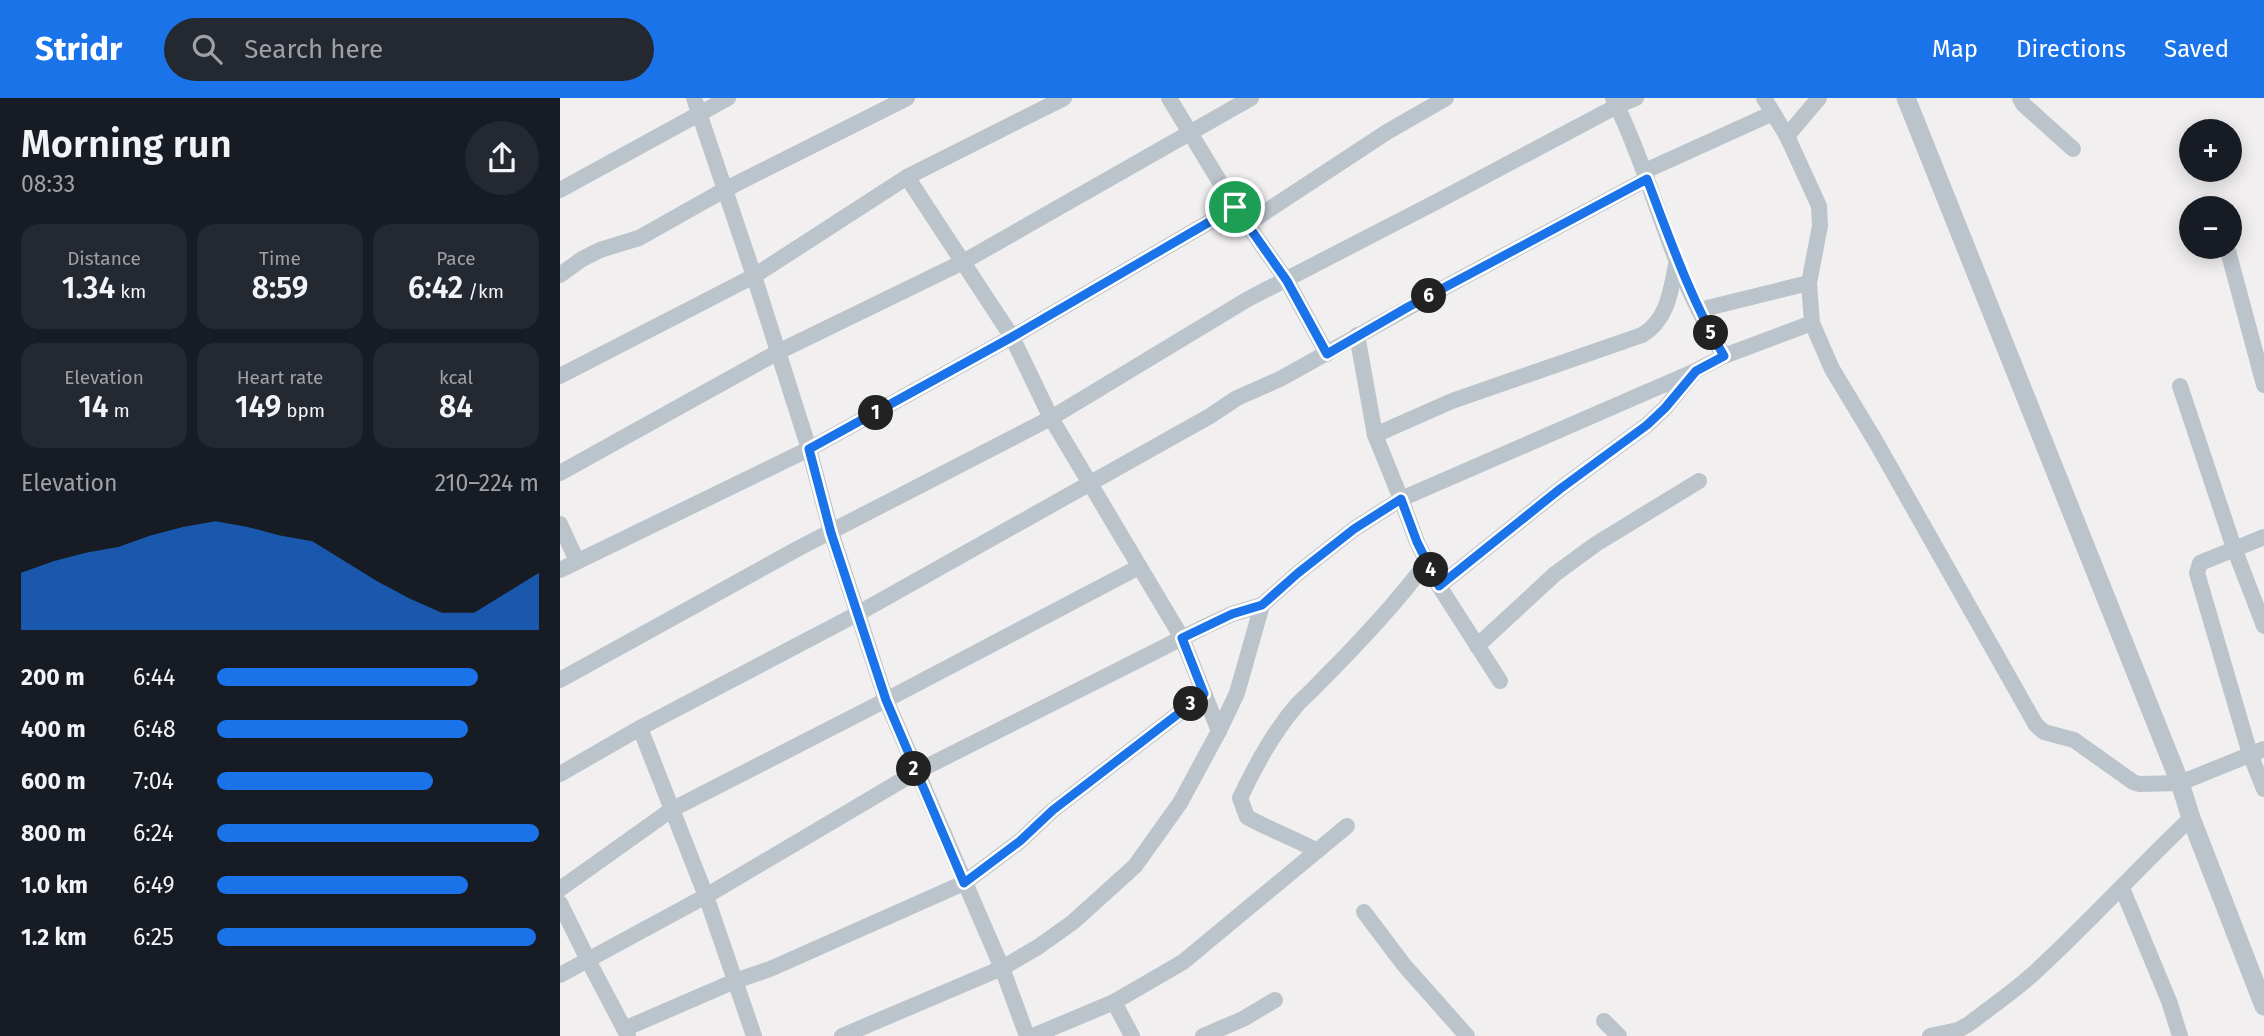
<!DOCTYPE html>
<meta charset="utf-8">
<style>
:root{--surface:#171b24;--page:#242831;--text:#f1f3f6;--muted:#9ea1a6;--accent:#1a73e8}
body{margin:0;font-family:"Fira Sans",sans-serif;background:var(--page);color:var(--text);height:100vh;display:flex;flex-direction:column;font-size:26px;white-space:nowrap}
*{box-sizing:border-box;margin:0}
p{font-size:23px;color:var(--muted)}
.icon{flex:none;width:38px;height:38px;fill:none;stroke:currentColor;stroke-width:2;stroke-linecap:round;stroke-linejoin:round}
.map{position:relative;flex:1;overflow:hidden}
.side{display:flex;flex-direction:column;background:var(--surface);width:560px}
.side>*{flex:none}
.controls{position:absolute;left:1619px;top:21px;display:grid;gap:14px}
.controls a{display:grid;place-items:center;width:63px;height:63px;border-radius:50%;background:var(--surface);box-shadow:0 4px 18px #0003;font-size:35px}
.pin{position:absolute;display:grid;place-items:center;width:60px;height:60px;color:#fff;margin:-30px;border:4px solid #fff;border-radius:50%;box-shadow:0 2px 7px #0007}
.km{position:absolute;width:35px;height:35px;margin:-18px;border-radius:50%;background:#222;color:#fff;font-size:19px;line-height:35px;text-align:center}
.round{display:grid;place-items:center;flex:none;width:74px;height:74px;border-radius:37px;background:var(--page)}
.head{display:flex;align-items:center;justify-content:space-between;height:119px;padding:0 21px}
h1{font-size:38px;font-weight:600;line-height:52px}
.stats{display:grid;grid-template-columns:repeat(3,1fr);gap:10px;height:119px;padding:7px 21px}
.stats div{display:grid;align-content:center;border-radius:18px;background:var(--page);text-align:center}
.stats b{font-size:30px;font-weight:600}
.stats small{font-size:19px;font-weight:400}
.stats p{font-size:19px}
.chart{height:196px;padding:14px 21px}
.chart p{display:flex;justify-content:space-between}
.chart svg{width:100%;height:126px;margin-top:7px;fill:var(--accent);opacity:.7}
ul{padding:0 21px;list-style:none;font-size:23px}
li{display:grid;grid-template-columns:112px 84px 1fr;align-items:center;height:52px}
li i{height:18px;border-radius:9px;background:var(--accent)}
header{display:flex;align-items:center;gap:42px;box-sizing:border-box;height:98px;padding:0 35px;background:var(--accent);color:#fff}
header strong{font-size:33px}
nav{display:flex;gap:38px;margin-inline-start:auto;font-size:24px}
.search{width:490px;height:63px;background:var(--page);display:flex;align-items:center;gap:18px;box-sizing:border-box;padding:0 24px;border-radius:38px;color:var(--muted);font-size:26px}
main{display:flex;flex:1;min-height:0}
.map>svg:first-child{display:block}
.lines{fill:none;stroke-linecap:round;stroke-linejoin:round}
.minor{stroke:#bcc4cb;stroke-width:16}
.tertiary{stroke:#bcc4cb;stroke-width:19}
.route-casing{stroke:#fff;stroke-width:14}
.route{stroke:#1a73e8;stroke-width:9}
</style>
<header>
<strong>Stridr</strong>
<div class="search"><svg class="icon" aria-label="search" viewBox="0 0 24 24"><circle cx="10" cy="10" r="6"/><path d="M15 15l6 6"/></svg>Search here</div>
<nav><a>Map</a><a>Directions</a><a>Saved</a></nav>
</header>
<main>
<section class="side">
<div class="head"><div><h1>Morning run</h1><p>08:33</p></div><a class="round"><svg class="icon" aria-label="share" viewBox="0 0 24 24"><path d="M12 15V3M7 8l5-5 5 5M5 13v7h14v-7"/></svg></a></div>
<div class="stats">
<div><p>Distance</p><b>1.34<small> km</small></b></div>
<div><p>Time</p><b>8:59</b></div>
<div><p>Pace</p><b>6:42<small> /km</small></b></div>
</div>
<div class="stats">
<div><p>Elevation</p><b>14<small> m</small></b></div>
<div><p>Heart rate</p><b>149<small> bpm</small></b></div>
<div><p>kcal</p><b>84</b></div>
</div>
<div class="chart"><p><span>Elevation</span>210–224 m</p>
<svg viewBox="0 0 160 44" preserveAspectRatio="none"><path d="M0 44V24L10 20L20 17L30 15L40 11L50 8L60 6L70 8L80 11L90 13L100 20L110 27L120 33L130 38L140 38L150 31L160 24V44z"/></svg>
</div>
<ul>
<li><b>200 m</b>6:44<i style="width:81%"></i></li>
<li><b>400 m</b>6:48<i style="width:78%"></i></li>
<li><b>600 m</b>7:04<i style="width:67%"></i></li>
<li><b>800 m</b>6:24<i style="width:100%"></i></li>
<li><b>1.0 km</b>6:49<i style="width:78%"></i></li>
<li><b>1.2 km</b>6:25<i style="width:99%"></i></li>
</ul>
</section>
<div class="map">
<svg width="1704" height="938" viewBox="0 0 1704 938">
<rect width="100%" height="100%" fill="#f1efef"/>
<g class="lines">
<!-- minor -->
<g class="minor">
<path d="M134,0l60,178 55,173 22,83 55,168 116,268 25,68"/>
<path d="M609,0l66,109 52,74 40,73"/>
<path d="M1053,0c26,52 42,108 63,161 13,34 30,66 48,97"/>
<path d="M1204,0l23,38 32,70 1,20 -11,57 3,40 20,46 44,73 160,283 8,7 30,8 59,42 6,2 41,-1 84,-34"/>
<path d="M1460,0l3,6 50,45"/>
<path d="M1227,38l32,-38"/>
<path d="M1085,73l128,-58"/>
<path d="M347,79l105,160 39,81 131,220 37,93"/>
<path d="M0,92l168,-92"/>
<path d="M687,126l140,-92 59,-34"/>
<path d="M1667,149l37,138"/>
<path d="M0,177l22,-16 18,-9 39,-12 87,-49 181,-91"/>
<path d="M1139,212l110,-27"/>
<path d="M0,278l194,-100 153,-99 157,-79"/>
<path d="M1620,288l54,162 30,78"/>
<path d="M815,337l77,-34 190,-66c27,-16 29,-47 35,-75"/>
<path d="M0,375l218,-121 185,-90 288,-164"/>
<path d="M0,426l17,37"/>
<path d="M1704,439l-64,26 -3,10 53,181 14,35"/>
<path d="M0,472l249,-121 203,-112 223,-130"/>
<path d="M879,488l121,-97 87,-64 18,-17 27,-33"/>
<path d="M917,548l78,-72 41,-30 103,-63"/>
<path d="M0,582l239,-132 252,-130 197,-119 190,-98 179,-95 19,-8"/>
<path d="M940,583l-61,-95 -22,-44 -16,-43 292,-127 31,-16 88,-33"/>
<path d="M80,630l66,168 48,140"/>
<path d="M0,676l80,-46 217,-114 353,-198 27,-18 43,-19 180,-100 187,-100"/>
<path d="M757,753c-23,-13 -47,-21 -70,-34l-7,-19c15,-32 33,-65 56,-92 7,-8 16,-15 23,-23 38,-38 76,-78 108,-121"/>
<path d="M1562,790l47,113 11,35"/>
<path d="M0,791l111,-79 215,-110 253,-133"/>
<path d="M0,805l28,57 40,76"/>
<path d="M804,814l40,53 63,71"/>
<path d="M0,877l146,-79 210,-124 288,-145 28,-13 30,-9"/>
<path d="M554,904l18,34"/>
<path d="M1044,923l15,15"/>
<path d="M64,931l111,-48 35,-12 194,-86 56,-42 33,-31 151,-116"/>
<path d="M282,938l160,-68 36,-21 35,-25 62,-56 45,-63 39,-72 18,-38 25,-88 36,-32 56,-44 47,-30 -26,-64 -18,-100"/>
<path d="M473,938l81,-34 69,-40 164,-136"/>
<path d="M643,938l40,-17 32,-19"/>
<path d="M1370,938l28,-6 11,-6c22,-17 44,-32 64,-50 55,-50 104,-105 158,-156"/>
</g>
<!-- tertiary -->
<path class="tertiary" d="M1346,0l274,685 11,35 73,188"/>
</g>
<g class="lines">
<!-- route casing -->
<g class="route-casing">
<path id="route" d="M1087,81c23,61 44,121 77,177l-28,15 -31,37 -18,17 -87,64 -121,97 -22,-44 -16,-43 -47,30 -56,44 -36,32 -30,9 -50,24 22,56 -151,116 -33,31 -56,42 -78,-183 -55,-167 -22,-84 203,-112 223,-130 52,74 40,73 81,-47z"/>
</g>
<!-- route -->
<use href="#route" class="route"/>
</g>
</svg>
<div class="controls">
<a>+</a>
<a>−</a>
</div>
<div class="pin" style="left:675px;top:109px;background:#1e9e55"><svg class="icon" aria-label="arrive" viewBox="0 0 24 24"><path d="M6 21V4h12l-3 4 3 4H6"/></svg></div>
<b class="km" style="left:316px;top:315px">1</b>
<b class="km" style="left:354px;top:671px">2</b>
<b class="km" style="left:631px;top:606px">3</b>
<b class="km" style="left:871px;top:472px">4</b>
<b class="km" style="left:1151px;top:235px">5</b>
<b class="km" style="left:869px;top:198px">6</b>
</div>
</main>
